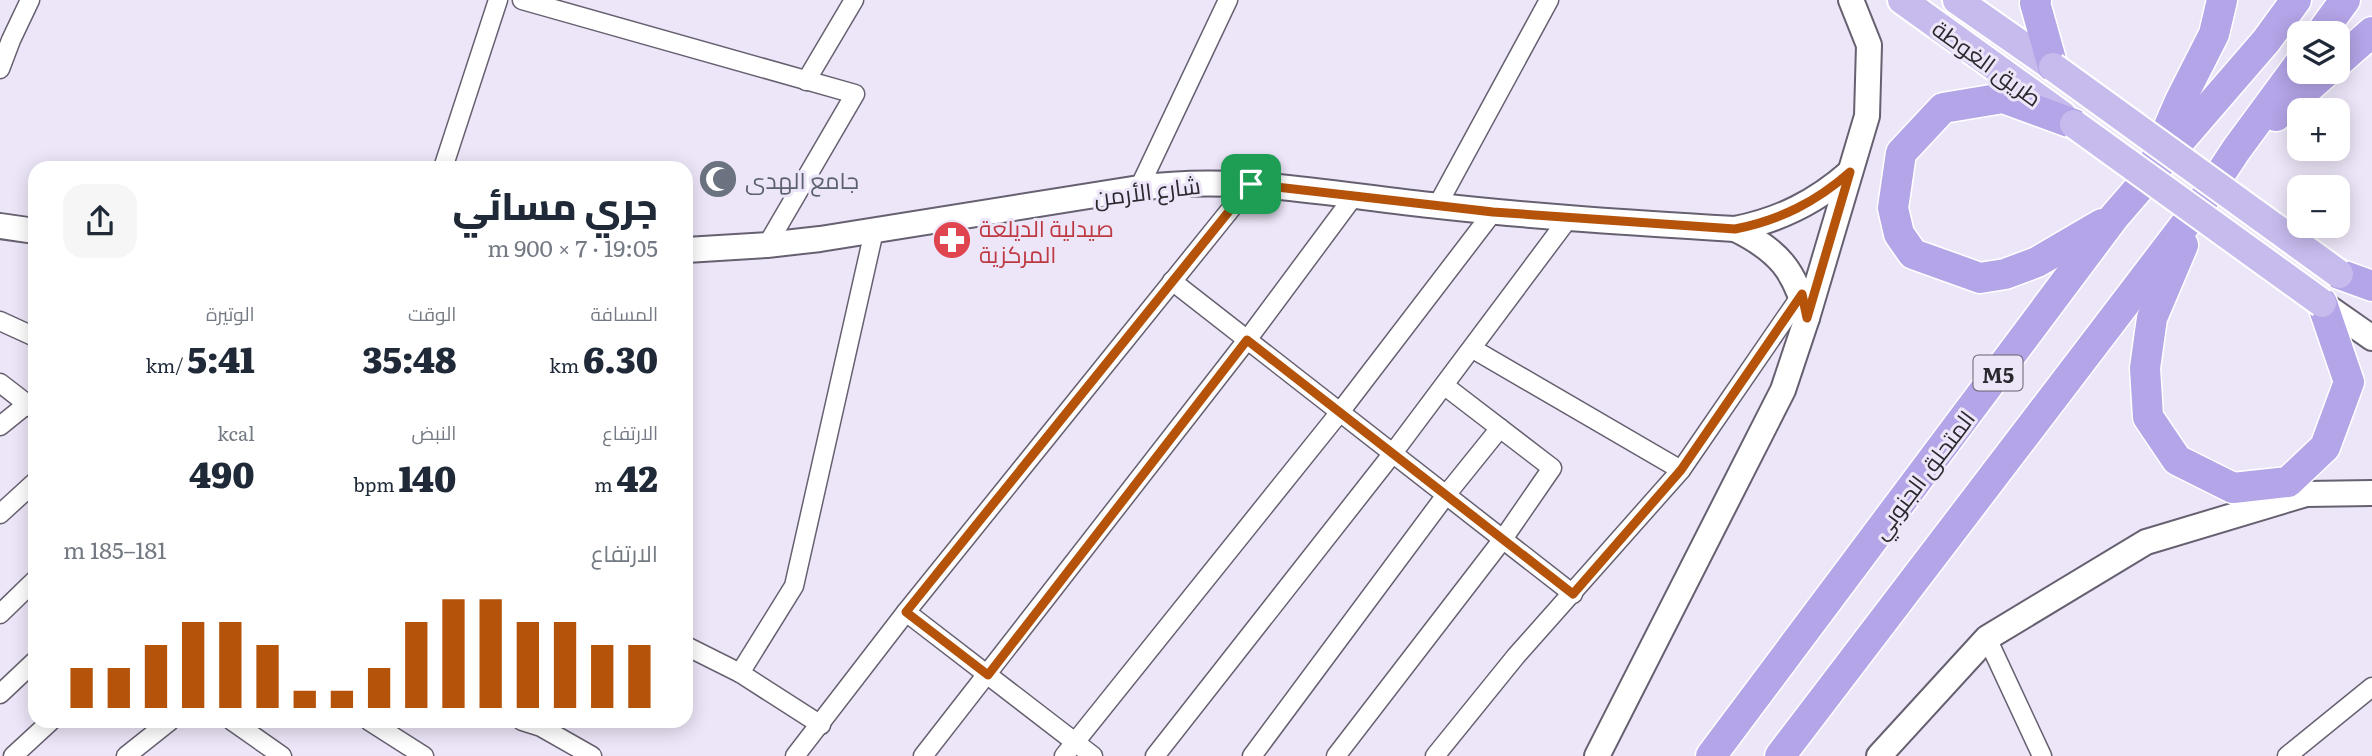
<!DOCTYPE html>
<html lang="ar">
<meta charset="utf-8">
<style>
:root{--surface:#fff;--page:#f6f6f7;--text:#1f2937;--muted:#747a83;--accent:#b45309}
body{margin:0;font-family:Literata,Cairo,serif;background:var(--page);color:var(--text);direction:rtl;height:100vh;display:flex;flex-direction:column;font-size:26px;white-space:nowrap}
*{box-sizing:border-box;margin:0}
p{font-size:23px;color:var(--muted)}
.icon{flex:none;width:38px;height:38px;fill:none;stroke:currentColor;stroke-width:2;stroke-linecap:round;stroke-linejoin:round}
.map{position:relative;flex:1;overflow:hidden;direction:ltr}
.details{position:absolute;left:28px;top:161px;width:665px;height:567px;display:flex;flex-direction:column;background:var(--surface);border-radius:21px;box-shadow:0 4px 18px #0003;direction:rtl}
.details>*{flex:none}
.fabs{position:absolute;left:2287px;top:21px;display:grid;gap:14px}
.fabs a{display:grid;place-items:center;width:63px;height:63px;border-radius:14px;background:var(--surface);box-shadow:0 4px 18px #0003;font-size:35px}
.pin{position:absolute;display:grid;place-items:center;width:60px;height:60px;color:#fff;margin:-30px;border-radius:14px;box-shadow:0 4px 10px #0006}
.round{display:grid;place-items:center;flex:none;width:74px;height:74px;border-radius:21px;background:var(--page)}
.headline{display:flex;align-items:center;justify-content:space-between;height:119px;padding:0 35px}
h1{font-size:38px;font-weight:800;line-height:52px}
.figures{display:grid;grid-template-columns:repeat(3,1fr);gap:10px;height:119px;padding:7px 35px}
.figures div{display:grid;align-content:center}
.figures b{font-size:35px;font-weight:800}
.figures small{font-size:19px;font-weight:400}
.figures p{font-size:19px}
.chart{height:196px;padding:14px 35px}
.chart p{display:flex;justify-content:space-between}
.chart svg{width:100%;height:126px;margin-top:7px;stroke:var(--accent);stroke-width:6}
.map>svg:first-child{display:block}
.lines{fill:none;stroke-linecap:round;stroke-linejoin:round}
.minor-casing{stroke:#666070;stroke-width:21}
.secondary-casing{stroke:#666070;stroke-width:28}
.primary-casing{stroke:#fff;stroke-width:32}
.trunk-casing{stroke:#fff;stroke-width:33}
.minor{stroke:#fff;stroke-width:18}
.secondary{stroke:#fff;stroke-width:24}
.primary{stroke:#c7bbee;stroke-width:28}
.trunk{stroke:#b4a4e8;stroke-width:30}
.primary-bridge-casing{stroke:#fff;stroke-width:32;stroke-linecap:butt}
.primary-bridge{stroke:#c7bbee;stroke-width:28}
.route-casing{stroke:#fff;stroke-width:14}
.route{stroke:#b45309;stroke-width:9}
.labels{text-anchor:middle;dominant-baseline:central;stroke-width:6;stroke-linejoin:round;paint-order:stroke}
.shield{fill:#ede6f9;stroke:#65616c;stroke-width:2}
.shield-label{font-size:21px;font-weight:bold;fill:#2b282f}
.street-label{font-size:23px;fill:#2b282f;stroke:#ede6f9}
.worship-label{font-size:23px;fill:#5b616d;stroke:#ede6f9;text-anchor:start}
.health-label{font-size:23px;fill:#be3a42;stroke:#ede6f9;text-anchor:start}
</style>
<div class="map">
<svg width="2372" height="756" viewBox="0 0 2372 756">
<rect width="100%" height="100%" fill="#ede6f9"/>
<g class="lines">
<!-- minor casing -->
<g class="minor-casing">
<g id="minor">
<path d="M522,0l333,94 -88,151"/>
<path d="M0,69l11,-29 19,-40"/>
<path d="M806,81l48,-81"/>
<path d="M443,168l55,-168"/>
<path d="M1139,188l89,-188"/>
<path d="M1437,206l112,-206"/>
<path d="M1172,281l401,313"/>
<path d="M0,321l35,16"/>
<path d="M1473,349l208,121"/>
<path d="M0,383l35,27"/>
<path d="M0,426l26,-21"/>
<path d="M0,514l35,-32"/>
<path d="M906,612l187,144"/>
<path d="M0,614l35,-34"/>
<path d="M1987,638l55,118"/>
<path d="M686,646l54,27 81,52"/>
<path d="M740,673l54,-87 80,-355"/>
<path d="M0,694l35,-33"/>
<path d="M232,721l50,35"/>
<path d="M369,721l55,35"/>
<path d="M522,721l19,6 51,29"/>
<path d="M13,756l38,-35"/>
<path d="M126,756l44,-35"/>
<path d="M795,756l111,-144 345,-428"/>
<path d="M923,756l324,-416 107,-144"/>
<path d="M1064,756l276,-344 153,-200"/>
<path d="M1155,756l238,-303 175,-234"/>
<path d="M1252,756l194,-261 54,-67"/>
<path d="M1336,756l167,-217 49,-71 -107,-82"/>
<path d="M1435,756l81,-100 165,-186 121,-176"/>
<path d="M2287,756l85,-69"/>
</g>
</g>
<!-- secondary casing -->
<g class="secondary-casing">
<g id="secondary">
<path d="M0,226l35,5"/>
<path d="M1735,229c43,21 61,42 72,89"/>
<path d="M686,250l81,-5 53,-6 319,-51c100,-14 200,8 300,18 98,11 197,17 296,23 45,-9 81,-27 115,-57"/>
<path d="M2322,303l50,35"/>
<path d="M1597,756l186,-366 24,-72 60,-202 2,-71 -18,-45"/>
<path d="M1879,756l108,-118 159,-96 160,-48 66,-1"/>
</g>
</g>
<!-- primary casing -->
<g class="primary-casing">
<g id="primary">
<path d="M1902,0l160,115"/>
<path d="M1957,0l96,67"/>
</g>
</g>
<!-- trunk casing -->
<g class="trunk-casing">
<g id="trunk">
<path d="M2036,0l-1,3 18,64"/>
<path d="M2321,33l24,-33"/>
<path d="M2338,62l34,-30"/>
<path d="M2276,116l50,-44"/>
<path d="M2074,124l-71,-26 -60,10 -42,45 -8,55 6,26 14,20 67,24 25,-4 32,-12 65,-38"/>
<path d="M2157,154l23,-53 34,-67 8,-34"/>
<path d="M2183,245l-31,73 -7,50 3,49 29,43 56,28 55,-6 37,-35 24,-65 -27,-79"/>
<path d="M2339,274l33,12"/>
<path d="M1711,756l403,-539 152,-176 30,-41"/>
<path d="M1780,756l420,-551 36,-55 64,-87"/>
</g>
</g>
<!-- minor -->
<use href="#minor" class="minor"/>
<!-- secondary -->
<use href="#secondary" class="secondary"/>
<!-- primary -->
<use href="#primary" class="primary"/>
<!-- trunk -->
<use href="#trunk" class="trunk"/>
<!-- primary-bridge casing -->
<g class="primary-bridge-casing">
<g id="primary-bridge">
<path d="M2053,67l286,207"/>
<path d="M2074,124l248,179"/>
</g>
</g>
<!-- primary-bridge -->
<use href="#primary-bridge" class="primary-bridge"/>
</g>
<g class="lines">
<!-- route casing -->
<g class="route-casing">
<path id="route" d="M1850,172l-43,146 -5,-24 -121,176 -108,124 -326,-254 -259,335 -82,-63 345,-428 242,28 242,17c45,-9 81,-27 115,-57z"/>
</g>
<!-- route -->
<use href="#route" class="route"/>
</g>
<!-- icons -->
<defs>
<g id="mosque-disc" transform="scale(2.0125)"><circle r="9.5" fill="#6b7280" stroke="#ede6f9"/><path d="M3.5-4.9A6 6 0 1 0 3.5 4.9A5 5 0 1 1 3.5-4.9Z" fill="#fff"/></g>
<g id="pharmacy-disc" transform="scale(2.0125)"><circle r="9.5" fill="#e0444e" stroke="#ede6f9"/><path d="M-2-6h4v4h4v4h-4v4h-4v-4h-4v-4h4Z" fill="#fff"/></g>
</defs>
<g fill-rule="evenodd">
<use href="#mosque-disc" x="718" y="179"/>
<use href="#pharmacy-disc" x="952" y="240"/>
</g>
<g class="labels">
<!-- shield labels -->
<rect class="shield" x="1973.5" y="355.5" width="49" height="35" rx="5"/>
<g class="shield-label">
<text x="1998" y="373">M5</text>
</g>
<!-- street labels -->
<g class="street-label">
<text transform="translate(1988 62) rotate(36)">طريق الغوطة</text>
<text transform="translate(1147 190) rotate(-7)">شارع الأرمن</text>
<text transform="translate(1922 474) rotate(-53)">المتحلق الجنوبي</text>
</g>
<!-- worship labels -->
<g class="worship-label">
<text x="745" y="179">جامع الهدى</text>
</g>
<!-- health labels -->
<g class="health-label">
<text x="979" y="227">صيدلية الديلعة<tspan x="979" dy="26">المركزية</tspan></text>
</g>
</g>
</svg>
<div class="fabs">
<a><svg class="icon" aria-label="layers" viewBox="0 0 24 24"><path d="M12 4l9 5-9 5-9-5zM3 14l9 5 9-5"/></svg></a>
<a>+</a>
<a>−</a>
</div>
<div class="pin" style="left:1251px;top:184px;background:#1e9e55"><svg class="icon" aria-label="arrive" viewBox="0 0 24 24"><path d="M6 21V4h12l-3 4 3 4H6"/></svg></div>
<section class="details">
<div class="headline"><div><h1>جري مسائي</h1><p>19:05 · 7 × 900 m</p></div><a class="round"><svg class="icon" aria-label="share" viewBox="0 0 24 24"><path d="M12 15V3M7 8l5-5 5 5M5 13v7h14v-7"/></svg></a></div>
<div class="figures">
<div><p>المسافة</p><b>6.30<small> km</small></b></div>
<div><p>الوقت</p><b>35:48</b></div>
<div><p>الوتيرة</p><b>5:41<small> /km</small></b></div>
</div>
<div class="figures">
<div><p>الارتفاع</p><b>42<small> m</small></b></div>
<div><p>النبض</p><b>140<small> bpm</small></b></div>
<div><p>kcal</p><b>490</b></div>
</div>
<div class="chart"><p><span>الارتفاع</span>181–185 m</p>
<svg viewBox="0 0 160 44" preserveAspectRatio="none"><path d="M5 44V30M15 44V30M25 44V22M35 44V14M45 44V14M55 44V22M65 44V38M75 44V38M85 44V30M95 44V14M105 44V6M115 44V6M125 44V14M135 44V14M145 44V22M155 44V22"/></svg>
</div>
</section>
</div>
